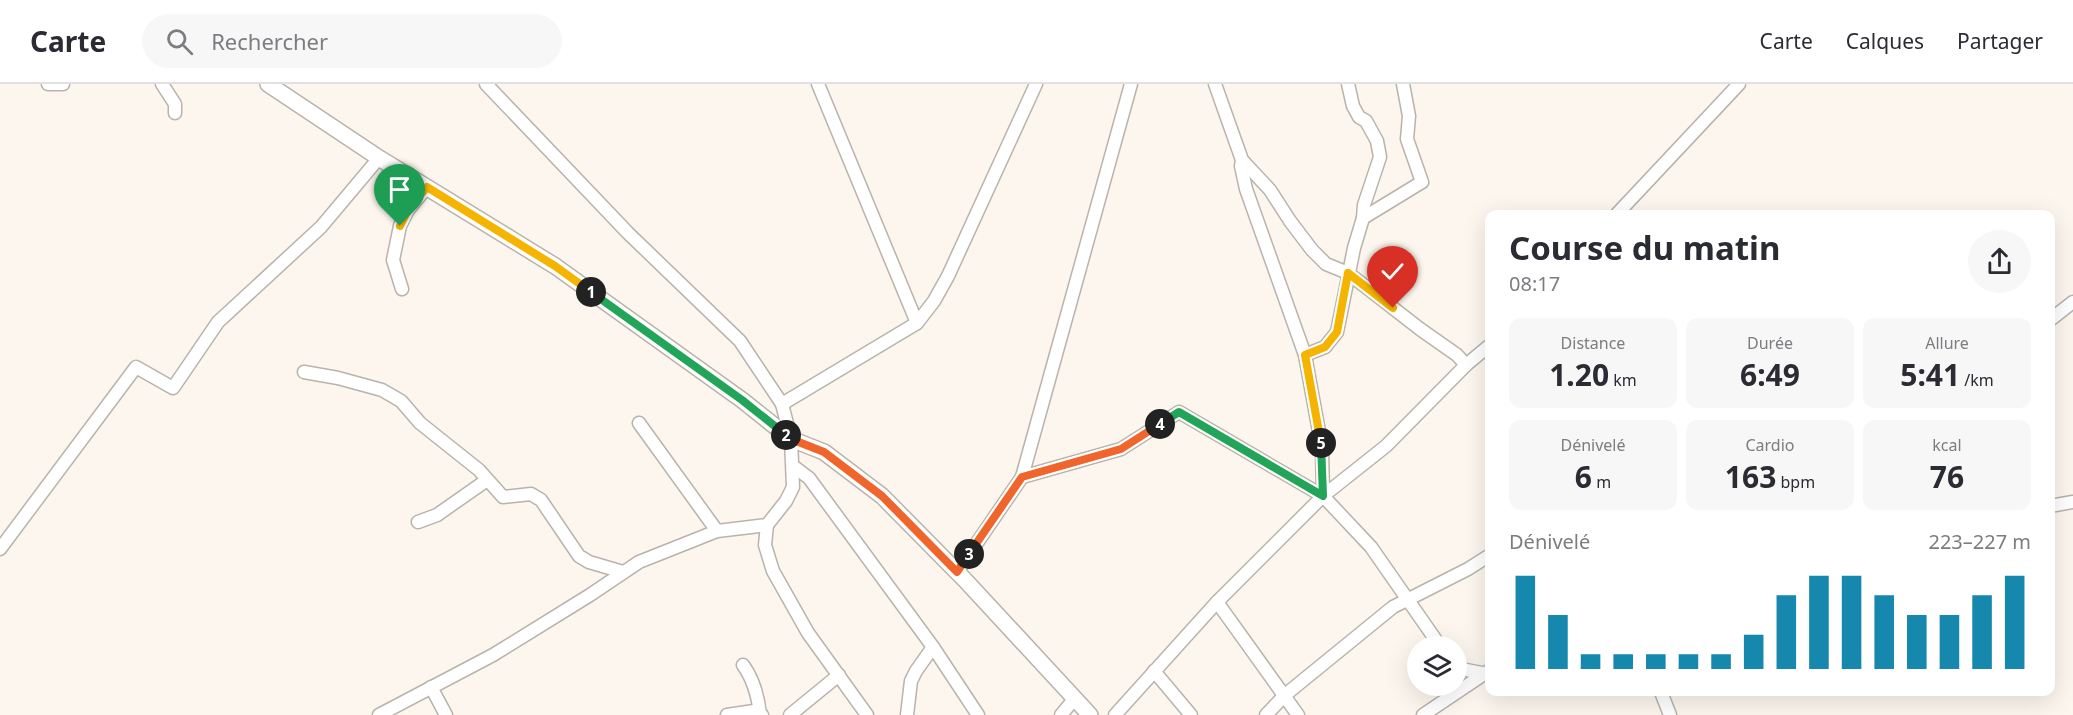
<!DOCTYPE html>
<html lang="fr">
<meta charset="utf-8">
<style>
:root{--surface:#fff;--page:#f7f7f7;--text:#2b2b33;--muted:#7c7c81;--line:#e1e1e2;--accent:#1688ad}
body{margin:0;font-family:"Noto Sans",sans-serif;background:var(--page);color:var(--text);height:100vh;display:flex;flex-direction:column;font-size:22px;white-space:nowrap}
*{box-sizing:border-box;margin:0}
p{font-size:20px;color:var(--muted)}
.icon{flex:none;width:33px;height:33px;fill:none;stroke:currentColor;stroke-width:2;stroke-linecap:round;stroke-linejoin:round}
.map{position:relative;flex:1;overflow:hidden}
.panel{position:absolute;left:1485px;top:126px;width:570px;height:486px;display:flex;flex-direction:column;background:var(--surface);border-radius:12px;box-shadow:0 6px 24px #0002}
.panel>*{flex:none}
.fabs{position:absolute;left:1407px;top:552px;display:grid;gap:12px}
.fabs a{display:grid;place-items:center;width:60px;height:60px;border-radius:50%;background:var(--surface);box-shadow:0 6px 24px #0002;font-size:30px}
.pin{position:absolute;display:grid;place-items:center;width:51px;height:51px;color:#fff;margin:-62px -26px;border-radius:50% 50% 50% 0;rotate:-45deg;box-shadow:0 0 6px #0007}
.pin .icon{rotate:45deg}
.km{position:absolute;width:30px;height:30px;margin:-15px;border-radius:50%;background:#222;color:#fff;font-size:16px;line-height:30px;text-align:center}
.round{display:grid;place-items:center;flex:none;width:63px;height:63px;border-radius:32px;background:var(--page)}
.overview{display:flex;align-items:center;justify-content:space-between;height:102px;padding:0 24px}
h1{font-size:33px;font-weight:700;line-height:45px}
.metrics{display:grid;grid-template-columns:repeat(3,1fr);gap:9px;height:102px;padding:6px 24px}
.metrics div{display:grid;align-content:center;border-radius:12px;background:var(--page);text-align:center}
.metrics b{font-size:30px;font-weight:700}
.metrics small{font-size:16px;font-weight:400}
.metrics p{font-size:16px}
.chart{height:168px;padding:12px 24px}
.chart p{display:flex;justify-content:space-between}
.chart svg{width:100%;height:108px;margin-top:6px;stroke:var(--accent);stroke-width:6}
header{display:flex;align-items:center;gap:36px;box-sizing:border-box;height:84px;padding:0 30px;background:var(--surface);border-bottom:2px solid var(--line)}
header strong{font-size:28px}
nav{display:flex;gap:33px;margin-inline-start:auto;font-size:21px}
.search{width:420px;height:54px;background:var(--page);display:flex;align-items:center;gap:15px;box-sizing:border-box;padding:0 21px;border-radius:33px;color:var(--muted);font-size:22px}
.map>svg:first-child{display:block}
.lines{fill:none;stroke-linecap:round;stroke-linejoin:round}
.minor-casing{stroke:#b9b3ac;stroke-width:15}
.major-casing{stroke:#b9b3ac;stroke-width:18}
.minor{stroke:#fff;stroke-width:12}
.major{stroke:#fff;stroke-width:15}
.split-1-casing{stroke:#fff;stroke-width:12}
.split-2-casing{stroke:#fff;stroke-width:12}
.split-3-casing{stroke:#fff;stroke-width:12}
.split-4-casing{stroke:#fff;stroke-width:12}
.split-5-casing{stroke:#fff;stroke-width:12}
.split-6-casing{stroke:#fff;stroke-width:12}
.split-1{stroke:#f5b400;stroke-width:8}
.split-2{stroke:#22a559;stroke-width:8}
.split-3{stroke:#f0652b;stroke-width:8}
.split-4{stroke:#f0652b;stroke-width:8}
.split-5{stroke:#22a559;stroke-width:8}
.split-6{stroke:#f5b400;stroke-width:8}
</style>
<header>
<strong>Carte</strong>
<div class="search"><svg class="icon" aria-label="search" viewBox="0 0 24 24"><circle cx="10" cy="10" r="6"/><path d="M15 15l6 6"/></svg>Rechercher</div>
<nav><a>Carte</a><a>Calques</a><a>Partager</a></nav>
</header>
<div class="map">
<svg width="2073" height="631" viewBox="0 0 2073 631">
<rect width="100%" height="100%" fill="#fcf6ee"/>
<g class="lines">
<!-- minor casing -->
<g class="minor-casing">
<g id="minor">
<path d="M48,0h15"/>
<path d="M162,0l13,20v9"/>
<path d="M818,0l99,239"/>
<path d="M1215,0l27,76 28,30 20,31 22,29 14,14 22,9 72,56 37,26 9,10"/>
<path d="M1348,0l5,22 6,11 7,4 11,20 3,16 -16,48 -1,13"/>
<path d="M1242,76l-1,6 5,23 59,166 17,93 1,48"/>
<path d="M1617,130l122,-130"/>
<path d="M402,205l-9,-29 7,-34 8,-16 19,-23"/>
<path d="M2050,236l23,-18"/>
<path d="M1305,271l20,-8 12,-15 17,-84 9,-30 59,-36 -15,-43 2,-23 -6,-32"/>
<path d="M304,288l34,6 44,12 19,11 19,22 59,47 24,27 28,-3 10,6 38,56 10,6 34,10"/>
<path d="M782,320l135,-81 17,-22 14,-25 88,-192"/>
<path d="M639,339l78,108"/>
<path d="M793,382l16,12 124,169 45,68"/>
<path d="M1022,393l99,-28 58,-37 144,84 48,51 69,99"/>
<path d="M2050,422l23,-4"/>
<path d="M418,438l19,-7 50,-35"/>
<path d="M767,441l-2,20 8,26 35,62 59,82"/>
<path d="M0,465l136,-182 37,21 45,-66 103,-95 58,-69"/>
<path d="M957,488l65,-95 109,-393"/>
<path d="M1217,518l81,113"/>
<path d="M743,581c11,15 15,31 17,49"/>
<path d="M1456,584l26,5"/>
<path d="M1154,587l37,44"/>
<path d="M431,603l15,28"/>
<path d="M1661,608l9,23"/>
<path d="M379,631l114,-60 97,-60 49,-33 78,-31 50,-6 19,-24 7,-14 -2,-48 -9,-35 -42,-63 -112,-108 -142,-149"/>
<path d="M727,631l27,-4 8,4"/>
<path d="M790,631l49,-40"/>
<path d="M907,631l4,-34 5,-10 17,-24"/>
<path d="M1061,631l14,-17"/>
<path d="M1115,631l102,-113 106,-106 63,-50 80,-81 24,-20"/>
<path d="M1266,631l19,-20 108,-88 75,-38 22,-14"/>
<path d="M1423,631l67,-45"/>
</g>
</g>
<!-- major casing -->
<g class="major-casing">
<path id="major" d="M268,0l111,74 176,108 187,134 49,39 33,13 58,44 83,84 125,135"/>
</g>
<!-- minor -->
<use href="#minor" class="minor"/>
<!-- major -->
<use href="#major" class="major"/>
</g>
<g class="lines">
<!-- split-1 casing -->
<g class="split-1-casing">
<path id="split-1" d="M400,142l8,-16 19,-23 128,79 36,26"/>
</g>
<!-- split-2 casing -->
<g class="split-2-casing">
<path id="split-2" d="M591,208l151,108 44,35"/>
</g>
<!-- split-3 casing -->
<g class="split-3-casing">
<path id="split-3" d="M786,351l5,4 33,13 58,44 75,76 12,-18"/>
</g>
<!-- split-4 casing -->
<g class="split-4-casing">
<path id="split-4" d="M969,470l53,-77 99,-28 39,-25"/>
</g>
<!-- split-5 casing -->
<g class="split-5-casing">
<path id="split-5" d="M1160,340l19,-12 144,84 -2,-53"/>
</g>
<!-- split-6 casing -->
<g class="split-6-casing">
<path id="split-6" d="M1321,359l-16,-88 20,-8 12,-15 11,-59 45,35"/>
</g>
<!-- split-1 -->
<use href="#split-1" class="split-1"/>
<!-- split-2 -->
<use href="#split-2" class="split-2"/>
<!-- split-3 -->
<use href="#split-3" class="split-3"/>
<!-- split-4 -->
<use href="#split-4" class="split-4"/>
<!-- split-5 -->
<use href="#split-5" class="split-5"/>
<!-- split-6 -->
<use href="#split-6" class="split-6"/>
</g>
</svg>
<div class="fabs">
<a><svg class="icon" aria-label="layers" viewBox="0 0 24 24"><path d="M12 4l9 5-9 5-9-5zM3 14l9 5 9-5"/></svg></a>
</div>
<div class="pin" style="left:400px;top:142px;background:#1e9e55"><svg class="icon" aria-label="arrive" viewBox="0 0 24 24"><path d="M6 21V4h12l-3 4 3 4H6"/></svg></div>
<div class="pin" style="left:1393px;top:224px;background:#d93025"><svg class="icon" aria-label="check" viewBox="0 0 24 24"><path d="M5 12l5 5 9-10"/></svg></div>
<b class="km" style="left:591px;top:208px">1</b>
<b class="km" style="left:786px;top:351px">2</b>
<b class="km" style="left:969px;top:470px">3</b>
<b class="km" style="left:1160px;top:340px">4</b>
<b class="km" style="left:1321px;top:359px">5</b>
<section class="panel">
<div class="overview"><div><h1>Course du matin</h1><p>08:17</p></div><a class="round"><svg class="icon" aria-label="share" viewBox="0 0 24 24"><path d="M12 15V3M7 8l5-5 5 5M5 13v7h14v-7"/></svg></a></div>
<div class="metrics">
<div><p>Distance</p><b>1.20<small> km</small></b></div>
<div><p>Durée</p><b>6:49</b></div>
<div><p>Allure</p><b>5:41<small> /km</small></b></div>
</div>
<div class="metrics">
<div><p>Dénivelé</p><b>6<small> m</small></b></div>
<div><p>Cardio</p><b>163<small> bpm</small></b></div>
<div><p>kcal</p><b>76</b></div>
</div>
<div class="chart"><p><span>Dénivelé</span>223–227 m</p>
<svg viewBox="0 0 160 44" preserveAspectRatio="none"><path d="M5 44V6M15 44V22M25 44V38M35 44V38M45 44V38M55 44V38M65 44V38M75 44V30M85 44V14M95 44V6M105 44V6M115 44V14M125 44V22M135 44V22M145 44V14M155 44V6"/></svg>
</div>
</section>
</div>
